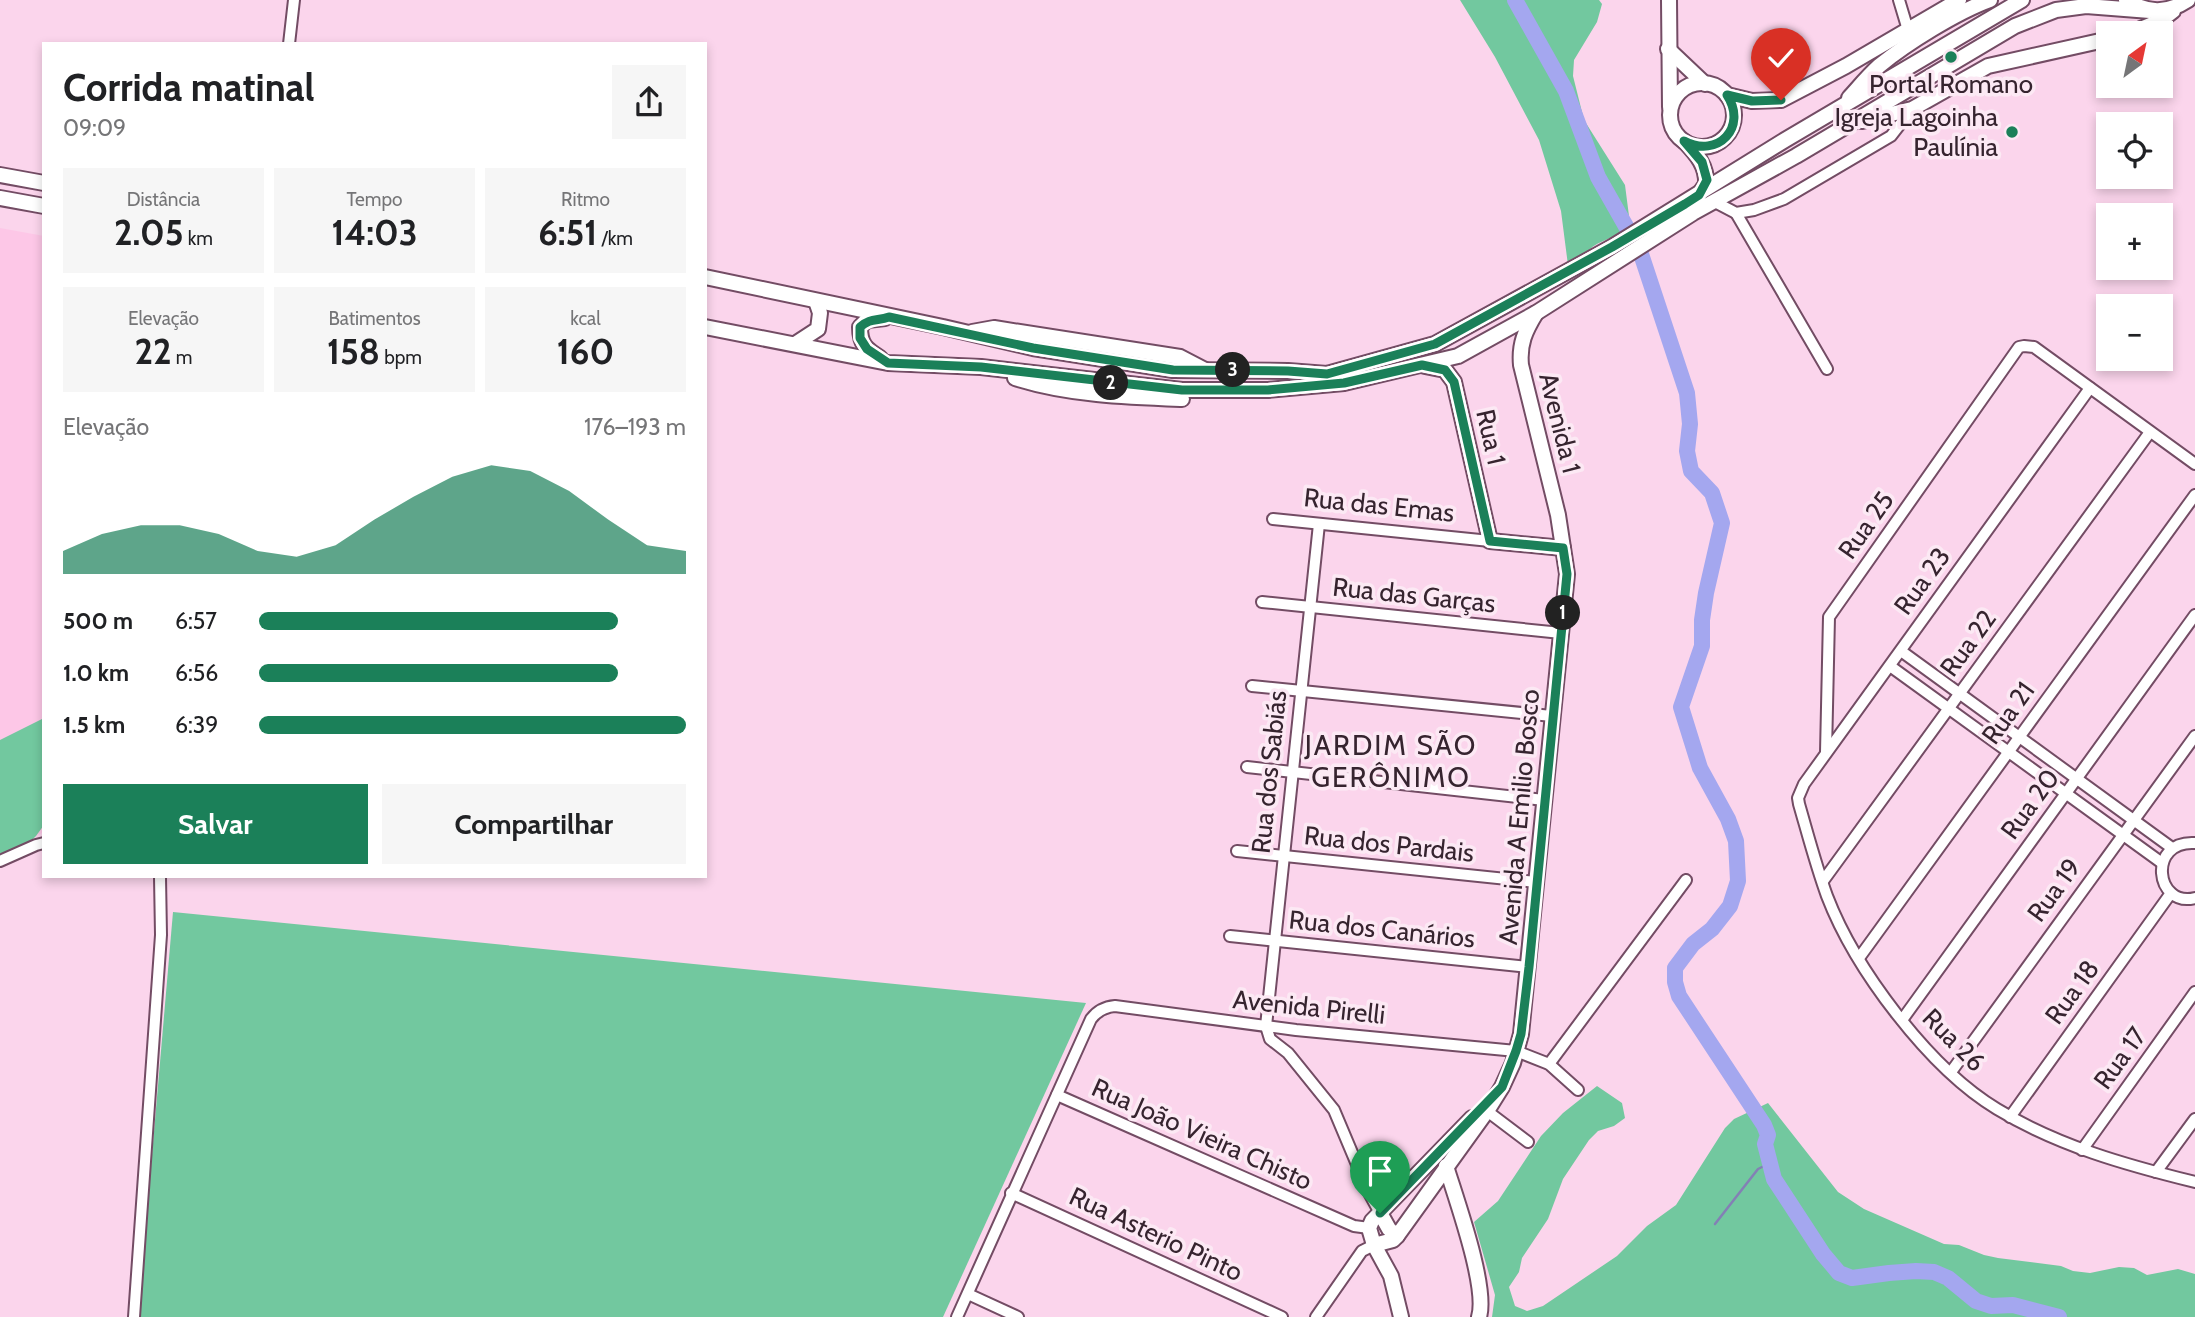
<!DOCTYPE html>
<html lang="pt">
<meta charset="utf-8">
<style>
:root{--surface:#fff;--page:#f6f6f6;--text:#202124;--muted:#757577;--accent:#1b8059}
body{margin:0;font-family:Cabin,sans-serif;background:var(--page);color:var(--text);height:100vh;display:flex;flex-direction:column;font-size:26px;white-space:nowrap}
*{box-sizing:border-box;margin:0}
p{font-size:23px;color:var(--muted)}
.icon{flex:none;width:38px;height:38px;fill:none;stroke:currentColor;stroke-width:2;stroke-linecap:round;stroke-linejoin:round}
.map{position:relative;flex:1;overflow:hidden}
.drawer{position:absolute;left:42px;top:42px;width:665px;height:836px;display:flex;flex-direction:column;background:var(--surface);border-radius:0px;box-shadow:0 4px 10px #0003}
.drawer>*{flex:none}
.needle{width:46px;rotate:33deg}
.buttons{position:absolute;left:2096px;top:21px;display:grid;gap:14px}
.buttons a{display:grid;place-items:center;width:77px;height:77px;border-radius:0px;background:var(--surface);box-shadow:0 4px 10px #0003;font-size:35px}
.pin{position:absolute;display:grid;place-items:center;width:60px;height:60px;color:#fff;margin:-72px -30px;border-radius:50% 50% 50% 0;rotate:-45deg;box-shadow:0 0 7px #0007}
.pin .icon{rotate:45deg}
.km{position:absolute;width:35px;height:35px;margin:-18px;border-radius:50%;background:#222;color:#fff;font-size:19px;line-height:35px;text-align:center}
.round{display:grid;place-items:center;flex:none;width:74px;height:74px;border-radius:0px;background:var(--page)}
.headline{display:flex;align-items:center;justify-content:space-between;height:119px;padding:0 21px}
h1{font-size:38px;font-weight:700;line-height:52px}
.metrics{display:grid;grid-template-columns:repeat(3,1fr);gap:10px;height:119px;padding:7px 21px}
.metrics div{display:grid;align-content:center;border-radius:0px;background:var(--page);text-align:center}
.metrics b{font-size:35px;font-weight:700}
.metrics small{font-size:19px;font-weight:400}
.metrics p{font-size:19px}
.chart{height:196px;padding:14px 21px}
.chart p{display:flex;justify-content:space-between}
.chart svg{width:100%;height:126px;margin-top:7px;fill:var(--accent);opacity:.7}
.action{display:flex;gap:14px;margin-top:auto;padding:14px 21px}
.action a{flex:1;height:80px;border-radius:0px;background:var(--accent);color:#fff;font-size:28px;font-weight:700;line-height:80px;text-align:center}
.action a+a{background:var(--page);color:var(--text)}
ul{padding:0 21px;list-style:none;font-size:23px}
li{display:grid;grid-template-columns:112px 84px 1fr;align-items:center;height:52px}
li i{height:18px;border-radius:9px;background:var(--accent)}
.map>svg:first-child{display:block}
.built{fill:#fdc7e7}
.green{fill:#72c89f}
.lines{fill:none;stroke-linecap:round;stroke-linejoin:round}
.stream{stroke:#8380b5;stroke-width:2.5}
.river{stroke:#a4a7ef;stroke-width:16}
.minor-casing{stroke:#734c64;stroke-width:14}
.major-casing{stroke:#734c64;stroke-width:18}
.minor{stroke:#fff;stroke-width:10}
.major{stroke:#fff;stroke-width:14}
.route-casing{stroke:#fff;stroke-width:14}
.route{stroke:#1b8059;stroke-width:9}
.poi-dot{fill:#1b8059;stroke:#fce9f4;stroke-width:2.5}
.labels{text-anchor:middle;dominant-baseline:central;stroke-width:7;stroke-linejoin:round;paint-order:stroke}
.poi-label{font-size:26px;fill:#36242f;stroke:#fce9f4}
.street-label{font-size:26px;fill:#36242f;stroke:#fce9f4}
.neighbourhood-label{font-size:28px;letter-spacing:2px;fill:#36242f;stroke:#fce9f4}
</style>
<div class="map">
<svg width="2195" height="1317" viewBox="0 0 2195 1317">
<rect width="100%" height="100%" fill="#fbd5ec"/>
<!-- built -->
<path class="built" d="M0,228l44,8v596l-44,23z"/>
<!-- green -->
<g class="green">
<path d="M1460,0h139l3,4 -5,18 -23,38 -1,16 11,44 41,65 4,31 -3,14c-11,8 -27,10 -37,20 -7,6 -13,16 -20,23l-8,-62 -22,-71 -44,-83z"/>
<path d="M44,718v107l-8,11 -18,18 -18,-1v-113z"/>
<path d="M173,912l913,91 -143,314h-805z"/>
<path d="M1597,1086l25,17 3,15 -11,8 -16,5 -9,9 -26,39 -15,40 -26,39 -3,14 -10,15 6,19 12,5 16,-5 74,-50 30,-30 29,-21 49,-77 9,-9 34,-16 70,89 26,17 80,35 15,1 25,10 14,3 63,8 12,5 17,2 29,-6 15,1 13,7 31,-6 17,5v43h-703l3,-22 -21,-73 24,-21 43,-65 22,-23z"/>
</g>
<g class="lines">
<!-- stream -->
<path class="stream" d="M1715,1224l43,-55 12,-6"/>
<!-- river -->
<path class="river" d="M1515,0l51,91 32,86 42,74 47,142 3,31 -3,27 4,20 21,22 10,30 -16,70 -4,27v26l-21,61 19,61 28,51 8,22 2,40 -8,25 -18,23 -19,15 -18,24v14l4,14 85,129 4,10 -3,9 9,35 49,75 16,19 13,5 37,-5 27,-2 18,1 14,6 28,23 15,5 22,-1 46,12"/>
<!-- minor casing -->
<g class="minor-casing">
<g id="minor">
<path d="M1899,0l9,30"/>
<path d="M289,44l5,-44"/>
<path d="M1715,202l21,11 18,-3 30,-11 107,-63 21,-27"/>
<path d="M1736,213l91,156"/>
<path d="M2090,388l-286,396 -6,14 1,6c9,31 17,62 28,92 28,73 102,172 170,213 61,37 129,56 198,73"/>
<path d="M1273,519l217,22"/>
<path d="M1319,524l-53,502 4,13 18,14 46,57 35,83 11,20"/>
<path d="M1262,602l299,31"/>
<path d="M1901,651l271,197"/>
<path d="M1890,666l272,197"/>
<path d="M1252,686l300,30"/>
<path d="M1826,752l3,-135 190,-270 5,-1 10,1 161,117"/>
<path d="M1247,767l297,33"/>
<path d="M2195,843c-48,-3 -40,65 0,55"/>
<path d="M1237,851l299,31"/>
<path d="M0,861l36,-16 8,-2"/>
<path d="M1823,881l327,-449"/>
<path d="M1230,936l299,31"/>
<path d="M1859,958l336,-463"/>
<path d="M1902,1020l293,-405"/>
<path d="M1549,1064l137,-184"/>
<path d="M1951,1072l244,-336"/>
<path d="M1057,1095l297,131 15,2"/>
<path d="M1487,1111l41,31"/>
<path d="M2010,1117l161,-224"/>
<path d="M2082,1150l113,-158"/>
<path d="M2156,1172l39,-53"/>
<path d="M1011,1193l271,124"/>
<path d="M968,1294l50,23"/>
<path d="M134,1317l27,-382 -1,-58"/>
<path d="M957,1317l134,-298c6,-8 13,-12 24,-13l181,24 220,21 33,13 29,26"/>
<path d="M1316,1317l46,-66 12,-6"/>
</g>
</g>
<!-- major casing -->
<g class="major-casing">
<g id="major">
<path d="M1669,0l1,107"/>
<path d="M2126,0c21,13 41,14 62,0"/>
<path d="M2131,33l29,-12 13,-10"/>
<path d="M1668,49l37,35"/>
<circle cx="1702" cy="115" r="32"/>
<path d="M1727,95l25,6 29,-1 65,-34 113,-66"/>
<path d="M1849,98c10,-11 19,-22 30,-32 28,-23 78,-54 111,-66"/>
<path d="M1862,121l50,-12 76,-43 121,-27"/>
<path d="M1685,142c12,13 22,24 21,42l-6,9"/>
<path d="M0,175l44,8"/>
<path d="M0,198l44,8"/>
<path d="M705,277l238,50 90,21 140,22 115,1 39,3 108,-30 177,-97 173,-107 237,-140"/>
<path d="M705,327l183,36 93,4 201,23h86l76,-7 114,-27 78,-43 157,-100 103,-57 219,-130 41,-16 30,-4 64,5"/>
<path d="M972,332l22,-4 186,29 25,13"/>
<path d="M795,344l23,-15 2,-16 -4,-12"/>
<path d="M880,358c-14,-9 -20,-13 -20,-31l7,-7 18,-2"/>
<path d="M1425,366l20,4 9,12 36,159 73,7"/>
<path d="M1015,378c53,17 112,19 167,21"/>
<path d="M1446,1166c10,33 42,121 33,151"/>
<path d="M1380,1213l9,16 8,7"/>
<path d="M1374,1245l19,-5 4,-4 90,-125 15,-24 11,-24 8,-29 46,-460 -9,-59 -37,-150c-2,-21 4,-34 15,-52"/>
<path d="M1401,1317l-10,-41 -17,-31 -5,-17 3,-7 100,-103"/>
</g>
</g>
<!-- minor -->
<use href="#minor" class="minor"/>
<!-- major -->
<use href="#major" class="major"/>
</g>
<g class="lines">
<!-- route casing -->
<g class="route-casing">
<path id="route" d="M1380,1213l122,-126 14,-36 5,-17 8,-67 38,-393 -4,-26 -73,-7 -36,-159 -9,-12 -23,-5 -78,18 -76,7h-86l-201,-23 -93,-4 -21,-14 -7,-11v-11c10,-9 17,-6 29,-10l144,31 140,22 115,1 39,3 108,-30 177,-97 73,-43 14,-9 8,-15 -5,-18 -18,-21c34,18 64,-14 43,-46l25,6 29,-1"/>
</g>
<!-- route -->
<use href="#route" class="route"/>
</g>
<!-- markers -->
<g class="poi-dot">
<circle cx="1951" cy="57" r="7"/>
<circle cx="2012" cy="132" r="7"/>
</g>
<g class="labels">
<!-- poi labels -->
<g class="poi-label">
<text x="1951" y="84">Portal Romano</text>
<text x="1998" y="117" text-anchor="end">Igreja Lagoinha<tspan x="1998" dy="30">Paulínia</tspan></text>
</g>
<!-- street labels -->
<g class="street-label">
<text transform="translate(1560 423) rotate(76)">Avenida 1</text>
<text transform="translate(1491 437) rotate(77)">Rua 1</text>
<text transform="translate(1379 505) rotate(6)">Rua das Emas</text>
<text transform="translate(1866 525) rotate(-55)">Rua 25</text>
<text transform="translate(1922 581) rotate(-54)">Rua 23</text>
<text transform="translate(1414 595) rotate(6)">Rua das Garças</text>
<text transform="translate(1968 643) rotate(-54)">Rua 22</text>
<text transform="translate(2008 713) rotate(-54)">Rua 21</text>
<text transform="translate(1269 772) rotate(-84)">Rua dos Sabiás</text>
<text transform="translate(2030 804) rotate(-54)">Rua 20</text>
<text transform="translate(1519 817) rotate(-85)">Avenida A Emilio Bosco</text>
<text transform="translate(1389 844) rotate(6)">Rua dos Pardais</text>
<text transform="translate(2054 890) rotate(-54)">Rua 19</text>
<text transform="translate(1382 929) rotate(6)">Rua dos Canários</text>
<text transform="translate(2072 992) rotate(-54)">Rua 18</text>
<text transform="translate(1309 1007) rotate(6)">Avenida Pirelli</text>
<text transform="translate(1954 1040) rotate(45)">Rua 26</text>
<text transform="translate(2120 1058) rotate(-54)">Rua 17</text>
<text transform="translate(1202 1134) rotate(24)">Rua João Vieira Chisto</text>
<text transform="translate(1156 1234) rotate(25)">Rua Asterio Pinto</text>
</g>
<!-- neighbourhood labels -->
<g class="neighbourhood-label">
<text x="1391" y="745">JARDIM SÃO<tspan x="1391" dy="32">GERÔNIMO</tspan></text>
</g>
</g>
</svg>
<div class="buttons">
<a><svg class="needle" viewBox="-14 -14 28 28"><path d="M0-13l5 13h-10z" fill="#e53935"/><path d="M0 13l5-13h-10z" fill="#757577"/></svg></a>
<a><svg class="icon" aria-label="locate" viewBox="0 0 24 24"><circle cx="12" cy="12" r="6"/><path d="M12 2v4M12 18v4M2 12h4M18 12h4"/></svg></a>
<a>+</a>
<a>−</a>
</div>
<div class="pin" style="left:1380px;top:1213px;background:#1e9e55"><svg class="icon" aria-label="arrive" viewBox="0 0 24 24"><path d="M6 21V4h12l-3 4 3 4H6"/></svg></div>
<div class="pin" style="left:1781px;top:100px;background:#d93025"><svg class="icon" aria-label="check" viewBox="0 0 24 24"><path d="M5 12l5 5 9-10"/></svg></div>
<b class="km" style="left:1563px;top:613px">1</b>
<b class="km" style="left:1111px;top:383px">2</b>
<b class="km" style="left:1233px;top:370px">3</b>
<section class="drawer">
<div class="headline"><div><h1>Corrida matinal</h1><p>09:09</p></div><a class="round"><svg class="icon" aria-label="share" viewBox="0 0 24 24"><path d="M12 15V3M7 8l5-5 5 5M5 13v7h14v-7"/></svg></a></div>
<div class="metrics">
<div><p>Distância</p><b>2.05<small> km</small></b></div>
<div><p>Tempo</p><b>14:03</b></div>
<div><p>Ritmo</p><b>6:51<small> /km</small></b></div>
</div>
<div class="metrics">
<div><p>Elevação</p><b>22<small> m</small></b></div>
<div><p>Batimentos</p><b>158<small> bpm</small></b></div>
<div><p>kcal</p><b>160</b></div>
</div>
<div class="chart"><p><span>Elevação</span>176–193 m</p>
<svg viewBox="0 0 160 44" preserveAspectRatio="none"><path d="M0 44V36L10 30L20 27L30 27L40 30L50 36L60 38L70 34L80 25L90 17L100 10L110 6L120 8L130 15L140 25L150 34L160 36V44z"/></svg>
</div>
<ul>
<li><b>500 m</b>6:57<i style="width:84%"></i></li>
<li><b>1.0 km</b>6:56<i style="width:84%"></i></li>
<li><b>1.5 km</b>6:39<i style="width:100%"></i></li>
</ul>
<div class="action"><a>Salvar</a><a>Compartilhar</a></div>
</section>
</div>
